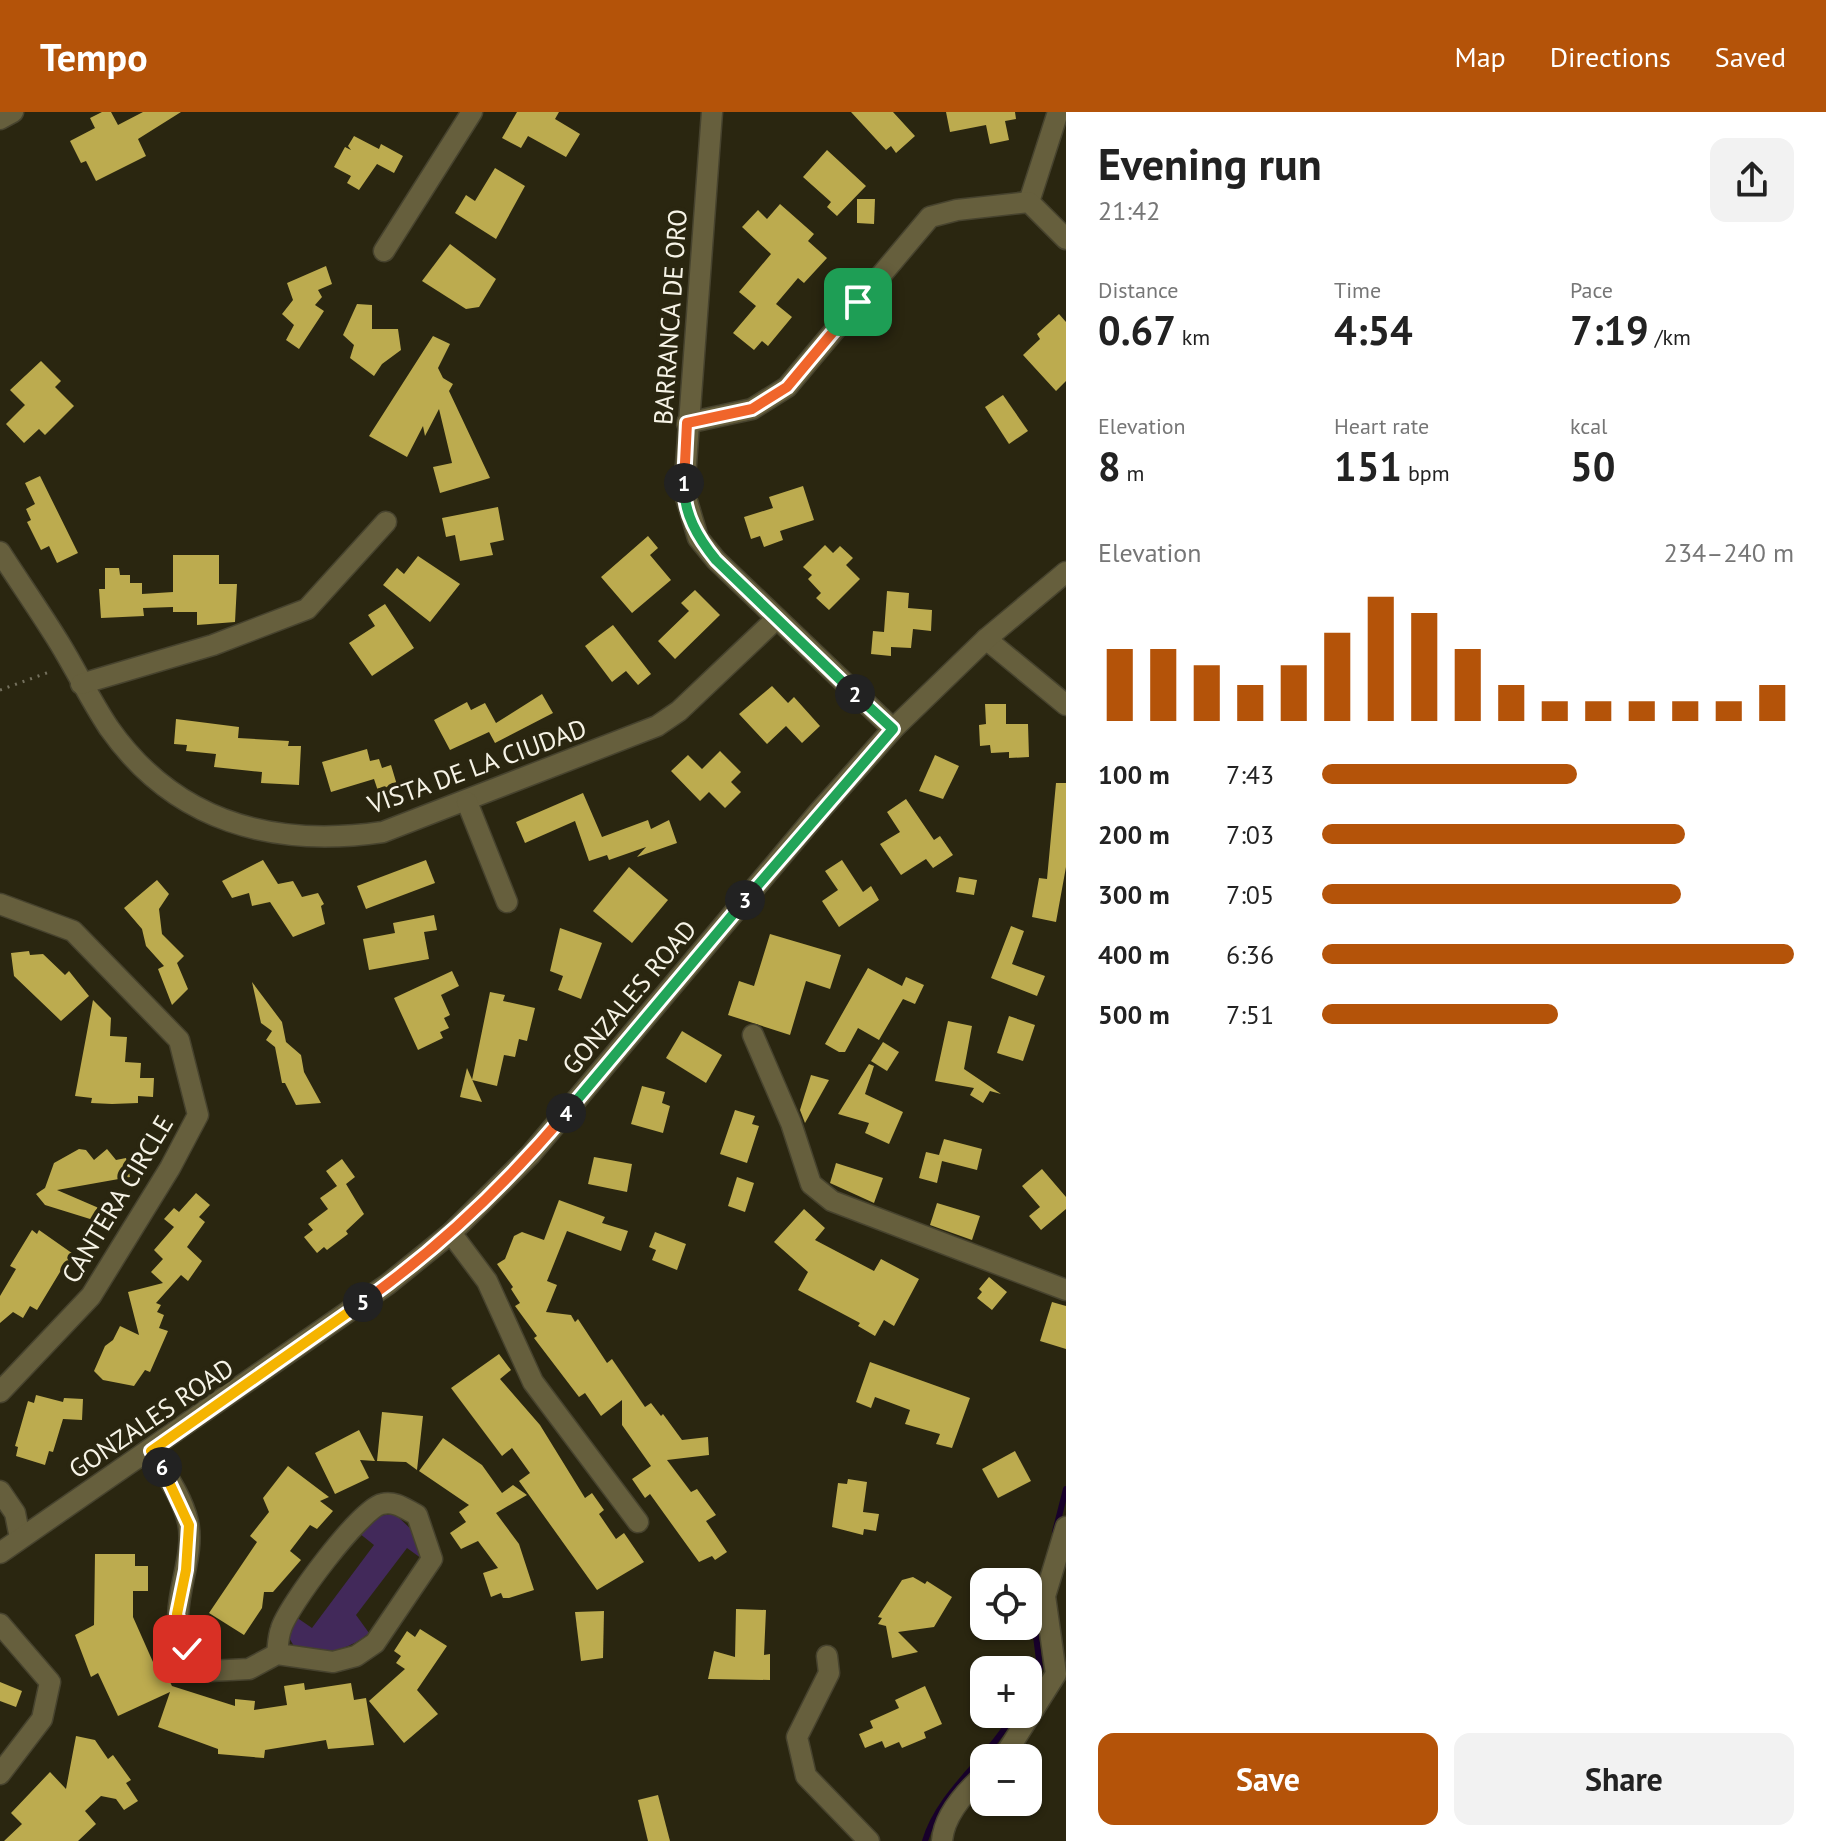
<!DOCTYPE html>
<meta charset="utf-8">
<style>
:root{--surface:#fff;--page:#f2f2f2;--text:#222;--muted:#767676;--accent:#b45309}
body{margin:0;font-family:"PT Sans",sans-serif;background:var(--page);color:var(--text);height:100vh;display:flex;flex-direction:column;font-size:30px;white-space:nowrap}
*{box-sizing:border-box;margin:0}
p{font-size:26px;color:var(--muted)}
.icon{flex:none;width:44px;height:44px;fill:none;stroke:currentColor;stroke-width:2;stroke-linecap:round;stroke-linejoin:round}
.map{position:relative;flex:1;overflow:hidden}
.side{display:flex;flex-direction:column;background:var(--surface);width:760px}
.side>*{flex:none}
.buttons{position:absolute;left:970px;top:1456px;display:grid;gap:16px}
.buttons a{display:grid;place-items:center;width:72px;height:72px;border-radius:16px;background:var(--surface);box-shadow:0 2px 6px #0004;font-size:40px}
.pin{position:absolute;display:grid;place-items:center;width:68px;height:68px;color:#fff;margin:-34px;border-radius:16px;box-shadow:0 4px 12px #0006}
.km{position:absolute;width:40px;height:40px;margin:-20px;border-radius:50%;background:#222;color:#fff;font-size:22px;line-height:40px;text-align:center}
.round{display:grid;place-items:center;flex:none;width:84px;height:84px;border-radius:16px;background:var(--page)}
.head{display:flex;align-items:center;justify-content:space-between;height:136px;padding:0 32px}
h1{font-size:44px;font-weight:700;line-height:60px}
.stats{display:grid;grid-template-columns:repeat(3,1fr);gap:12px;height:136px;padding:8px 32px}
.stats div{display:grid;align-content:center}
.stats b{font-size:40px;font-weight:700}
.stats small{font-size:22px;font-weight:400}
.stats p{font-size:22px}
.chart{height:224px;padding:16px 32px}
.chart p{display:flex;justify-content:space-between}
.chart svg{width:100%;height:144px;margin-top:8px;stroke:var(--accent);stroke-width:6}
.button{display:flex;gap:16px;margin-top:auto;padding:16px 32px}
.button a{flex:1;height:92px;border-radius:16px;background:var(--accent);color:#fff;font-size:32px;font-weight:700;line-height:92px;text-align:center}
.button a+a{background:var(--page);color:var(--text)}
ul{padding:0 32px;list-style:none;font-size:26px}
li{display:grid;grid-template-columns:128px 96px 1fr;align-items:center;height:60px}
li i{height:20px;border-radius:10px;background:var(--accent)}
header{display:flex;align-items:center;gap:48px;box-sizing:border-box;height:112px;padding:0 40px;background:var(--accent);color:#fff}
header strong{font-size:38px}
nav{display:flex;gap:44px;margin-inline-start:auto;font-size:28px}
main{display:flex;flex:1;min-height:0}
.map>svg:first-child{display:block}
.green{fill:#42295a}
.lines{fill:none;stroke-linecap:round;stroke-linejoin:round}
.stream{stroke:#18002b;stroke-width:6}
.building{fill:#bcab4f}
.minor-casing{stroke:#47432e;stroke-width:23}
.path{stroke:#75715e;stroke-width:3;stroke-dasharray:2 6;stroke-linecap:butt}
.minor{stroke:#665f3d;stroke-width:20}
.split-1-casing{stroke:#fff;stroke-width:16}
.split-2-casing{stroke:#fff;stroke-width:16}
.split-3-casing{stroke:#fff;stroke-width:16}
.split-4-casing{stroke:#fff;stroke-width:16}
.split-5-casing{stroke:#fff;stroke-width:16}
.split-6-casing{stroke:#fff;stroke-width:16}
.split-7-casing{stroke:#fff;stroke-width:16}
.split-1{stroke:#f0652b;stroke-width:10}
.split-2{stroke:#22a559;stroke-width:10}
.split-3{stroke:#22a559;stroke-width:10}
.split-4{stroke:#22a559;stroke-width:10}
.split-5{stroke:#f0652b;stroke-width:10}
.split-6{stroke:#f5b400;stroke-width:10}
.split-7{stroke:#f5b400;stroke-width:10}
.labels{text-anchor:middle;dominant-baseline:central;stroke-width:8;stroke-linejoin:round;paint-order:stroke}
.street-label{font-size:26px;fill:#f6f3e6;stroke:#2a2610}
</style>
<header>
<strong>Tempo</strong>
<nav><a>Map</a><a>Directions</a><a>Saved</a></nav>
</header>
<main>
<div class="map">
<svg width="1066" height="1729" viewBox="0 0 1066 1729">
<rect width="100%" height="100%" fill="#2a2610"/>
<!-- green -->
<path class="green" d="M395,1402l20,19 10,28 -18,-13 -51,67 13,18c-19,17 -47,22 -71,20l-10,-17 8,-19 16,11 62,-83 -15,-12 17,-17z"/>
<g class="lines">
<!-- stream -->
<g class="stream">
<path d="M1055,1420l11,-43"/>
<path d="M1028,1577l12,-21 -7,-56 4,-15"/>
<path d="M925,1729c15,-50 64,-83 89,-127"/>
</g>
</g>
<!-- building -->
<g class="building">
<path d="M102,0h9l7,13 25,-13h38l-43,27 8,17 -50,25 -10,-20 -5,2 -11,-22 25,-13 -5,-10z"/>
<path d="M517,0h42l-4,7 25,15 -14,23 -38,-21 -7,12 -19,-10z"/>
<path d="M851,0h42l22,24 -19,17 -5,-7 -5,4z"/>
<path d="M946,0h69l1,7 -11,2 4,19 -19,4 -4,-19 -36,7z"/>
<path d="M354,24l25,13 2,-5 22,12 -9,17 -17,-9 -18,26 -12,-7 4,-7 -17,-9 11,-20 6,3 -3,-4z"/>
<path d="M827,38l39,36 -29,30 -10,-9 4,-5 -28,-25z"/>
<path d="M495,56l30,18 -29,53 -41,-26 11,-18 9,6z"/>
<path d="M857,87h18l-1,25 -17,-1z"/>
<path d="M780,92l34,30 -6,7 19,17 -23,25 -6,-5 -22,26 16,13 -24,29 -6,-5 -8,9 -21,-17 23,-27 -17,-14 32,-38 -29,-27 16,-17 9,9z"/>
<path d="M450,132l46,35 -17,28 -13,2 -44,-28z"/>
<path d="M326,154l6,18 -14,6 4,7 -7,8 9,6 -25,38 -13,-9 8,-15 -12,-11 11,-14 -6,-17z"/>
<path d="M357,192l15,1v24h26l3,21 -19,14 -8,12 -24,-18 4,-13 -11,-10z"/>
<path d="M1059,202l7,8v59l-10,10 -33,-36 17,-16 -3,-5z"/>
<path d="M433,224l17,8 -12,24 5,10 10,6 -4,7 41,87 -50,15 -7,-26 19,-4 -13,-54 -14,27 -2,-10 -16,31 -38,-21z"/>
<path d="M41,249l20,20 -6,6 19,19 -29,29 -6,-6 -15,14 -18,-19 19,-19 -15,-15z"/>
<path d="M1003,283l25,36 -19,13 -24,-37z"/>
<path d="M40,364l38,77 -21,10 -8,-17 -8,4 -14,-28 4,-2 -5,-11 9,-5 -10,-21z"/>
<path d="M803,374l11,34 -34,11 3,9 -19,7 -4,-11 -9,3 -7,-22 29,-9 -4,-11z"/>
<path d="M498,395l6,33 -14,3 3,12 -33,6 -5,-26 -9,2 -4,-19z"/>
<path d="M648,424l10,12 -8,7 21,25 -39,33 -31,-36z"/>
<path d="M825,433l8,8 7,-7 13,12 -7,7 14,14 -31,31 -13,-12 5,-5 -13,-14 4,-4 -9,-8z"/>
<path d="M173,443h46v29h18l-2,38 -38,3v-13h-24v-5l-30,1 1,8 -43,2 -2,-29h6v-21h14l1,7h10v8h12v11l31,-2z"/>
<path d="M418,444l42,28 -30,38 -47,-37 14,-17 7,6z"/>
<path d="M695,478l25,25 -45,44 -17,-18 31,-30 -8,-8z"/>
<path d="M887,479l22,2 -1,15 24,2 -1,21 -18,-2 -2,19 -20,-1v9l-20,-2 2,-23 11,1z"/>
<path d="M385,492l29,44 -42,28 -23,-33 26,-17 -7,-11z"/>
<path d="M613,513l38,49 -13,11 -12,-14 -14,11 -27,-36z"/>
<path d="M772,574l16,17 6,-6 26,29 -18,17 -16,-17 -19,18 -28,-30z"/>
<path d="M542,582l11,19 -58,30 -6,-11 -39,18 -16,-30 33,-18 4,8 14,-7 11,20z"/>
<path d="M985,592h21v20h22l1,33 -20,1v-6l-18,1 -1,-8 -10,1 -1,-21 7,-1z"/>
<path d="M176,607l63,8 -1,11 51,3 -1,5h13l-2,39 -38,-2 1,-11 -48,-5 2,-13 -30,-3 1,-6 -13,-1z"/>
<path d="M367,637l3,12 9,-2 3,9 9,-3 6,20 -19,6 -4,-12 -43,13 -9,-30z"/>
<path d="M720,639l21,21 -10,10 10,10 -16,16 -16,-16 -9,9 -29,-30 17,-16 14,14z"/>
<path d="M935,643l24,11 -16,33 -24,-8z"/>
<path d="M1056,671h10v84l-10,55 -24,-5 7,-39 8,1z"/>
<path d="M583,681l19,44 46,-17 3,9 18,-9 8,23 -40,14 9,-10 -37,13 -2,-5 -18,6 -14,-40 -50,22 -9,-21z"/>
<path d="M906,687l28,41 6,-4 13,19 -20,13 -7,-9 -25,16 -21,-31 20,-12 -13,-20z"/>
<path d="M263,748l15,24 15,-3 9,16 16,-4 6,11 -3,2 4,18 -32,13 -23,-35 -18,4 -3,-13 -17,5 -10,-17z"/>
<path d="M426,748l9,23 -69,26 -9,-23z"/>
<path d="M842,748l21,32 8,-6 8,14 -40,27 -17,-26 16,-11 -13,-19z"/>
<path d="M629,755l39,33 -36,43 -39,-32z"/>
<path d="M959,765l18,3 -3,15 -18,-3z"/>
<path d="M157,768l12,14 -10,15 3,25 22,22 -7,7 11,26 -16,16 -14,-36 6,-3 -18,-20 -4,-17 -18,-21z"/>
<path d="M434,803l3,15 -13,2 5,27 -60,11 -6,-31 32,-6 -2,-10z"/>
<path d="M1011,814l13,5 -12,33 33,12 -8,20 -46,-18z"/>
<path d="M560,816l42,15 -21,56 -23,-9 5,-14 -13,-5z"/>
<path d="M770,822l71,21 -11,34 -24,-8 -16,54 -62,-20 11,-34 15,5z"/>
<path d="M29,839l1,4 13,-1 22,21 4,-4 20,25 -28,25 -47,-45 -3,-23z"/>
<path d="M868,856l34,18 4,-9 18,8 -9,19 -12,-5 -24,41 -21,-12 -13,24h-6l-14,-8z"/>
<path d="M452,859l7,15 -18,9 9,20 -6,3 5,10 -9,4 3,6 -25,12 -24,-52z"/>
<path d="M252,870l30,40 4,20 15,13 3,17 17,31 -25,2 -11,-22h-3l-7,-36 -9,-7 6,-9 -11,-8z"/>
<path d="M490,880l15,3 -2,6 32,7 -8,33 -8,-2 -4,18 -11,-2 -7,31 -25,-6z"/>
<path d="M93,888l18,18 -1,18 17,1 -2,25 16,1 -1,15h14l-1,19 -15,-1v7l-26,1 -21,-1 1,-5 -17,-2z"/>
<path d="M1009,904l26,9 -12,36 -26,-8z"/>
<path d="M948,909l24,5 -8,43 37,25 -11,-3 -7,12 -13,-8 4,-7 -39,-7z"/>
<path d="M682,919l40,24 -16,28 -40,-25z"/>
<path d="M883,930l16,10 -12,19 -16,-10z"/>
<path d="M869,952l5,2 -9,28 38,18 -14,32 -24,-11 4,-10 -31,-9z"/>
<path d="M467,956l15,34 -22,-5z"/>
<path d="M811,963l18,5 -24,43 -5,-13z"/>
<path d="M642,974l23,6 -3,11 8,3 -7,27 -32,-9z"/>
<path d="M735,998l20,6 -3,8 7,2 -12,37 -27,-9z"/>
<path d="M944,1027l38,10 -5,21 -35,-9 -5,22 -18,-5 7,-26 13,3z"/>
<path d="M79,1037l7,1 8,10 13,-11 9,11 10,-2 4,19 -73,13 51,22 -5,11 -58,-18 -9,-11 9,-6 9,-25z"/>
<path d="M594,1045l38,7 -5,28 -39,-8z"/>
<path d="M342,1047l13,18 -9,7 18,30 -18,17 2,3 -21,16 -3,-3 -7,6 -13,-16 9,-7 -5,-6 20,-15 -8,-11 17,-12 -11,-15z"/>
<path d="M836,1051l47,15 -9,25 -44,-20z"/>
<path d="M1042,1057l24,28v12l-25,21 -12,-14 11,-9 -18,-21z"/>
<path d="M737,1065l17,6 -9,29 -17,-6z"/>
<path d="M196,1081l14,12 -11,12 6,5 -18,25 15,14 -14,20 -7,-6 -25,28 5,2 -4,7 7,3 -5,13 9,3 -18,41 -5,-2 -11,16 -31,-6 -9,-9 11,-25 8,-6 7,-14 19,9 -11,-43 35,-9 -12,-11 12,-13 -9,-9 20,-23 -10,-8 10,-11 5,4z"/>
<path d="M559,1088l46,17 -3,6 26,8 -7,20 -54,-20 -20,50 10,4 -11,27 25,3 4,7 3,-3 29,44 5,-4 33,48 6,-4 10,13 2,-2 19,26 26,-3 1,18 -42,5 24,32 6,-3 19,26 -10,6 21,31 -12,8 -3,-4 -13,6 -49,-68 -5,4 -13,-19 19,-13 -29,-41v-25l-21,16 -16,-23 -6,4 -45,-59 3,-2 -22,-30 5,-3 -9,-14 2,-2 -16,-23 8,-5 9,-23 8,-4 22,8z"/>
<path d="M937,1091l43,13 -8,24 -42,-15z"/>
<path d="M804,1097l21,19 -10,12 59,31 7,-12 38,20 -25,47 -10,-6 -9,16 -17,-10 2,-3 -62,-33 10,-18 -34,-30z"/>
<path d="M32,1118l5,4 2,-4 37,26 -11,19 -5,-3 -23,38 -7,-4 -7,12 -10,-6 -13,11v-27l16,-27 -6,-3z"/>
<path d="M655,1120l31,12 -9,26 -25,-10 4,-10 -7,-3z"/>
<path d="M989,1165l18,15 -15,18 -15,-12 5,-6 -3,-3z"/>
<path d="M1052,1190l14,4v43l-26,-8z"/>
<path d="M499,1242l12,16 -11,9 40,46 45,73 7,-5 12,17 -5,4 17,25 8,-6 20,29 -47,28 -78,-109 11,-8 -18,-25 -10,8 -51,-68z"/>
<path d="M870,1250l100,36 -18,50 -16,-4 4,-10 -35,-10 5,-14 -35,-13 -4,11 -15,-6z"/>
<path d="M36,1283l27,7 1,-4 19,1 -1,21 -19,-1 -10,33 -4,-1 -4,14 -29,-9 2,-9 -3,-1 13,-45 6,2z"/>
<path d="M382,1300l41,4 -6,54 -11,-8 -29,-1z"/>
<path d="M359,1318l16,31 -15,-1 9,18 -34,16 -20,-41z"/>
<path d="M443,1326l39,27 20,28 11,-8 14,10 -31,18 23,31 15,46 -25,8h-6l-2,-5 -10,4 -8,-24 15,-5 -20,-27 -17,8 -11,-16 16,-11 -7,-10 10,-7 -50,-34z"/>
<path d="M1015,1339l16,30 -33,17 -16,-29z"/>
<path d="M288,1354l41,31 -9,4 13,10 -16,18 -7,-4 -20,26 11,9 -28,32h-9l-2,16 -18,27 -35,-22 48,-71 -7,-6 19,-24 -6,-14z"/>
<path d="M848,1367l19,3 -4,30 16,2 -3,17 -12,-2 -1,6 -31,-8 6,-44 9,1z"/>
<path d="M95,1442h40v12h13v25h-15v26l20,45 6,-2 13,26 63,20v-7l20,2 -1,9 33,-5 -3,-19 20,-3 1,7 46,-7 3,17 12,-2 8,47 -46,4 -2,-9 -61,10 -1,8 -46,-4v-5l-60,-22 12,-35 -52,24 -20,-43 -7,4 -16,-42 19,-10z"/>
<path d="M913,1465l12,7 2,-3 25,16 -18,30 -36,5 20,20 -26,6 -6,-32 -8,-2 4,-6 -4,-1 24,-37z"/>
<path d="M736,1497l30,1 -2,45 6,-1v26l-62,-1 6,-28 21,6z"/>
<path d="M604,1499l-1,47 -22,3 -6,-49z"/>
<path d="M420,1517l27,17 -30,44 21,24 -34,29 -35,-42 36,-32 -9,-6 5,-7 -7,-5 13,-20 8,6z"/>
<path d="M0,1570l22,9 -6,16 -16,-6z"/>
<path d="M925,1574l17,38 -18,8 2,6 -24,10 -3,-6 -14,6 -3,-7 -17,7 -6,-14 14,-6 -3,-7 29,-13 -4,-8z"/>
<path d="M76,1624l19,4 13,19 5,-4 18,25 -5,3 12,18 -14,9 -8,-11 -15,-3 -16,15 11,13 -18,17h-74l18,-17 -11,-11 39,-41 16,17z"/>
<path d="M658,1683l12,46h-22l-10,-41z"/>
</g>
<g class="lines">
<!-- minor casing -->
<g class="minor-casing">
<g id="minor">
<path d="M712,0l-28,379 14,47 18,22 177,169"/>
<path d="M0,7l13,-7"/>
<path d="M1029,90l29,-90"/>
<path d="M384,139l88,-139"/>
<path d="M687,311l65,-14 35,-22 143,-170 27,-7 72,-8 37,37"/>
<path d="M0,440c20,31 41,61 60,92 17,28 31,57 49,84 66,94 164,120 274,104l274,-106 22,-15 96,-91"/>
<path d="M986,527l80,66"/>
<path d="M81,572l132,-39 94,-36 79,-87"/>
<path d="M467,690l40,100"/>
<path d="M0,792l73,27 106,109 19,75 -28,53 -79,128 -91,96"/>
<path d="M753,923l38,88 20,61 21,17 234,89"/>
<path d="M451,1121l36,48 46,101 105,140"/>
<path d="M151,1339c14,22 31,45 37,71 9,41 -25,89 -1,127 5,8 15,15 22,22l40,-2 28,-15 56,8 23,-6 19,-13 57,-84 -15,-44c-12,-6 -21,-14 -35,-11 -21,4 -95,103 -101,125 -3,8 -3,17 -4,25"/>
<path d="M0,1379l15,22 5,25"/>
<path d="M0,1441l388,-269 63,-51 79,-78 288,-342 75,-84 93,-90 80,-67"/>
<path d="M0,1512l50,58 -8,37 -42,55"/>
<path d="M827,1544l2,17 -32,64 9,39 63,65"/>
<path d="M1003,1646l53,-84 -11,-78 21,-69"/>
<path d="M942,1729c2,-26 23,-49 42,-66"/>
</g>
</g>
<!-- path -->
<path class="path" d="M0,578l52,-19"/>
<!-- minor -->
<use href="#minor" class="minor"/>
</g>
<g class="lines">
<!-- split-1 casing -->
<g class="split-1-casing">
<path id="split-1" d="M684,371l3,-60 65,-14 35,-22 71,-85"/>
</g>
<!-- split-2 casing -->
<g class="split-2-casing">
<path id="split-2" d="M684,371c-1,30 14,55 32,77l139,134"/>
</g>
<!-- split-3 casing -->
<g class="split-3-casing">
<path id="split-3" d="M745,788l148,-171 -38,-35"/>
</g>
<!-- split-4 casing -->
<g class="split-4-casing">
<path id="split-4" d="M566,1001l179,-213"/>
</g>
<!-- split-5 casing -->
<g class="split-5-casing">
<path id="split-5" d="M363,1190c76,-54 143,-118 203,-189"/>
</g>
<!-- split-6 casing -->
<g class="split-6-casing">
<path id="split-6" d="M162,1355l-11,-16 212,-149"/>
</g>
<!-- split-7 casing -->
<g class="split-7-casing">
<path id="split-7" d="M162,1355l27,58 -3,45 -9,44 10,35"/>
</g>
<!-- split-1 -->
<use href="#split-1" class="split-1"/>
<!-- split-2 -->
<use href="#split-2" class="split-2"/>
<!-- split-3 -->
<use href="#split-3" class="split-3"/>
<!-- split-4 -->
<use href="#split-4" class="split-4"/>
<!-- split-5 -->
<use href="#split-5" class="split-5"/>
<!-- split-6 -->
<use href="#split-6" class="split-6"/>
<!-- split-7 -->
<use href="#split-7" class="split-7"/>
</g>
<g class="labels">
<!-- street labels -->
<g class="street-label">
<text transform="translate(670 205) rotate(-86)">BARRANCA DE ORO</text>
<text transform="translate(477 654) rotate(-20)">VISTA DE LA CIUDAD</text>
<text transform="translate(629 885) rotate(-50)">GONZALES ROAD</text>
<text transform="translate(117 1087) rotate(-59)">CANTERA CIRCLE</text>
<text transform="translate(151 1306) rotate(-34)">GONZALES ROAD</text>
</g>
</g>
</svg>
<div class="buttons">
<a><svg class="icon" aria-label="locate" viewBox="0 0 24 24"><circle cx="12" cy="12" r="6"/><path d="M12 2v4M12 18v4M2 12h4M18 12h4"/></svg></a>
<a>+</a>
<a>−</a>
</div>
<div class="pin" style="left:858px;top:190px;background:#1e9e55"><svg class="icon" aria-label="arrive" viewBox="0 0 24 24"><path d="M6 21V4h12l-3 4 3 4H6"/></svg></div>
<div class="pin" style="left:187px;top:1537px;background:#d93025"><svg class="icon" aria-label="check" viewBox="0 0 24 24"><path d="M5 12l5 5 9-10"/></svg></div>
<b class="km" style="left:684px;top:371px">1</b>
<b class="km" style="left:855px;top:582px">2</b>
<b class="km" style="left:745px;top:788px">3</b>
<b class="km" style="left:566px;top:1001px">4</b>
<b class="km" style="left:363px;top:1190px">5</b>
<b class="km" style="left:162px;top:1355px">6</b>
</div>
<section class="side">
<div class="head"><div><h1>Evening run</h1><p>21:42</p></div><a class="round"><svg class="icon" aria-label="share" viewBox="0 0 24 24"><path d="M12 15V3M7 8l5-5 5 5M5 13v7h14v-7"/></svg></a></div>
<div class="stats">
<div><p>Distance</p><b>0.67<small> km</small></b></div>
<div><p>Time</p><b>4:54</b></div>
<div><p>Pace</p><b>7:19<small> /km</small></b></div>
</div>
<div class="stats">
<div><p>Elevation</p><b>8<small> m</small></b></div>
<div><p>Heart rate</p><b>151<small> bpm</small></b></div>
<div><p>kcal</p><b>50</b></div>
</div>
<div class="chart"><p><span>Elevation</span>234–240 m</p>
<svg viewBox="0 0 160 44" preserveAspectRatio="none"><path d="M5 44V22M15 44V22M25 44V27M35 44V33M45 44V27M55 44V17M65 44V6M75 44V11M85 44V22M95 44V33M105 44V38M115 44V38M125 44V38M135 44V38M145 44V38M155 44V33"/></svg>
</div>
<ul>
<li><b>100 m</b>7:43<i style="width:54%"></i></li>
<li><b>200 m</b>7:03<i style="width:77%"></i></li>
<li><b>300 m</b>7:05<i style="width:76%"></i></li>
<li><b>400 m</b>6:36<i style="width:100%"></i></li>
<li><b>500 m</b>7:51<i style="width:50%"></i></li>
</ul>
<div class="button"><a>Save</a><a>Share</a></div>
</section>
</main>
